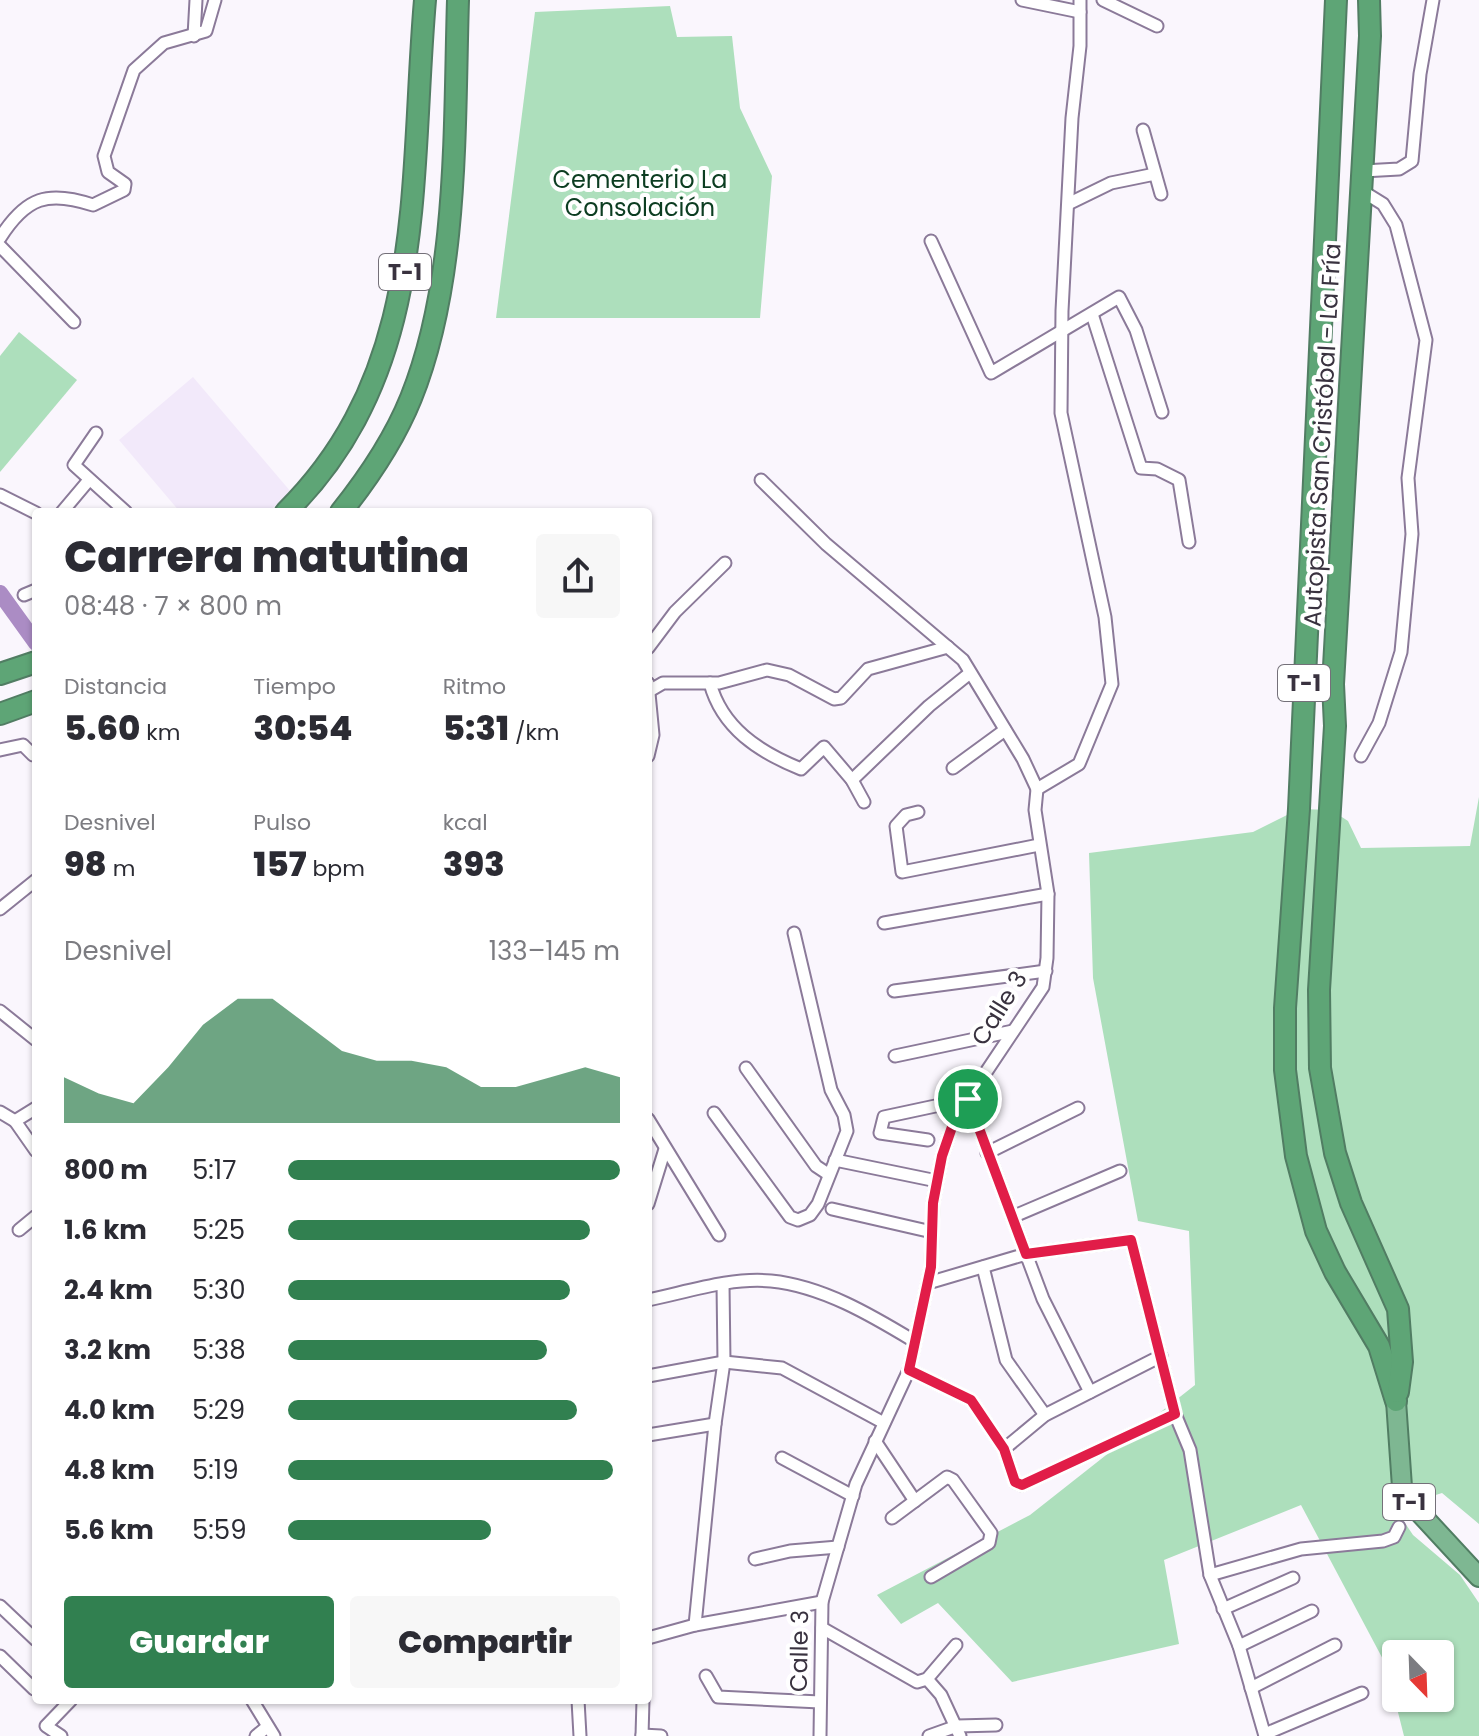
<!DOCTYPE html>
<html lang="es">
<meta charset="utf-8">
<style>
:root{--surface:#fff;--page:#f7f7f7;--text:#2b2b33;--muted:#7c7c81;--accent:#318050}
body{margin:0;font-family:Poppins,sans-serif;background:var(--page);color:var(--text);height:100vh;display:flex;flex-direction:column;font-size:30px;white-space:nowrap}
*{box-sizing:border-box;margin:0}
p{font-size:26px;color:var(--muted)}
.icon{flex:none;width:44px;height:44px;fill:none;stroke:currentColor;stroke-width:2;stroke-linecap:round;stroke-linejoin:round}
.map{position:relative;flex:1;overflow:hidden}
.panel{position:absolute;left:32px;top:508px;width:620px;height:1196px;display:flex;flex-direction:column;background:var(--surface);border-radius:8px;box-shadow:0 2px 6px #0004}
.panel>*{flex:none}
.needle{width:52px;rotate:157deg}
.tools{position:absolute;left:1382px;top:1640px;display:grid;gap:16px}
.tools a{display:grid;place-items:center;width:72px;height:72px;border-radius:8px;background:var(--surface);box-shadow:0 2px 6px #0004;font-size:40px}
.pin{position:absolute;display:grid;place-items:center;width:68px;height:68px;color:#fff;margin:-34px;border:4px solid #fff;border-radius:50%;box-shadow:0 2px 8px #0007}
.round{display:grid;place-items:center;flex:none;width:84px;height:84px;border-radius:8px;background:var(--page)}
.headline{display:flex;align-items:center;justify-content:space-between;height:136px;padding:0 32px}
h1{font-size:44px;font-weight:800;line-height:60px}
.figures{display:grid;grid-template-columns:repeat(3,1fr);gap:12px;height:136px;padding:8px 32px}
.figures div{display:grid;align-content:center}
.figures b{font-size:34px;font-weight:800}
.figures small{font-size:22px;font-weight:400}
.figures p{font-size:22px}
.chart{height:224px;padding:16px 32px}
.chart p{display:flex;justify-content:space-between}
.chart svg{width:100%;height:144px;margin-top:8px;fill:var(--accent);opacity:.7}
.primary-button{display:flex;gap:16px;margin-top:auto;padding:16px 32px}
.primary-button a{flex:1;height:92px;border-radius:8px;background:var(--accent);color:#fff;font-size:32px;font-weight:800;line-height:92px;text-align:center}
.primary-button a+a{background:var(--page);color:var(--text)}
ul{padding:0 32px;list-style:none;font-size:26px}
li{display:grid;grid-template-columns:128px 96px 1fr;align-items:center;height:60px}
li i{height:20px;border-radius:10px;background:var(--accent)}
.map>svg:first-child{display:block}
.built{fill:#f2e9fa}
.green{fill:#addfbc;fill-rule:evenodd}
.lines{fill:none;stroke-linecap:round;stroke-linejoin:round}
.river{stroke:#ab8cc4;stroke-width:16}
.minor-casing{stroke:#8b7a99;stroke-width:15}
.trunk-casing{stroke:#517d63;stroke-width:22}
.motorway-casing{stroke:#517d63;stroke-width:24}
.minor{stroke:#fff;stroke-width:11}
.trunk{stroke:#7eb792;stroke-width:18}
.motorway{stroke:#5ea576;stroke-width:20}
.route-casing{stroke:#fff;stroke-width:16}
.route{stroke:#e11d48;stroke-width:10}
.labels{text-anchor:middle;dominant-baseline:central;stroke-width:8;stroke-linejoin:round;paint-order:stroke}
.shield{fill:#fff;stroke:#747079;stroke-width:2}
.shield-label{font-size:22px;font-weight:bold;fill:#39323f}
.park-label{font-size:24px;fill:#0c3d21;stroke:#fff}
.street-label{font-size:24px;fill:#39323f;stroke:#fff}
</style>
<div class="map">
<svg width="1479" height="1736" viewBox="0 0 1479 1736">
<rect width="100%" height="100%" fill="#faf6fd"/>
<!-- built -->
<path class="built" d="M193,377l98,115 -23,20h-88l-61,-72z"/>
<!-- green -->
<g class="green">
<path d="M670,6l7,31 55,-1 8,72 32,68 -12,142h-264l39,-306z"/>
<path d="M19,332l58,48 -77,92v-116z"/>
<path d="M1479,797v727l-37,-31 -47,15 18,27 47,40 19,28v133h-75l-18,-71 -85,-160 -137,55 15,84 -167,38 -74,-79 -37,21 -24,-29 153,-80 165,-130 -6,-154 -51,-10 -45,-243 -4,-125 164,-21 46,-23 32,1 17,11 13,27 109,-2zM1396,1654h44v44h-44z"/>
</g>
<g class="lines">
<!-- river -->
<path class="river" d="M0,593l36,50"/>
<!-- minor casing -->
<g class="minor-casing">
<g id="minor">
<path d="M1022,0l58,12"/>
<path d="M1103,0l54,26"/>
<path d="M194,36l2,-36"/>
<path d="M1143,130l18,64"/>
<path d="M1363,171l36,-2 13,-8 8,-87 13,-74"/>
<path d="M1070,203l41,-20 44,-9"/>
<path d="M0,238c26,-41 48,-48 93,-33l31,-15 1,-6 -17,-12 -4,-16 30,-86 30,-27 42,-12 9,-31"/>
<path d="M931,241l60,132 128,-76 17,33 26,82"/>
<path d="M0,246l74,76"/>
<path d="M1092,314l49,154 16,1 22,11 10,62"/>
<path d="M96,433l-22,32 52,47"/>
<path d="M761,480l65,64 137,116 60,99 14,30 -2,21 13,84 -1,64 -4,29 -75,112 -16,28 -10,29 -9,47 -2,64 -22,103 -53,114 -34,118 -2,134"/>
<path d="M0,495l36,18"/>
<path d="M62,512l27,-32"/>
<path d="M24,595l12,-5"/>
<path d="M648,648l27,-36 50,-49"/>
<path d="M648,683l5,52 -5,21"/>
<path d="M710,683c12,45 49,69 91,86l23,-22 28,33 12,22"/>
<path d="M651,690l12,-7h56l48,-13 22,5 45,24 7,-1 27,-29 80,-22"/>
<path d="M0,750l23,-5 10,10"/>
<path d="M1361,756l18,-33 22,-71 11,-118 -4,-56 18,-138 -30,-115 -13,-21 -21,-13"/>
<path d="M953,768l52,-38"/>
<path d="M852,780l77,-74 41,-33"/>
<path d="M1037,789l42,-25 33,-80 -7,-67 -44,-204 1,-102 10,-193 8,-72v-46"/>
<path d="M918,812l-12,3 -10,11 6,46 137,-27"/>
<path d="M0,909l36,-29"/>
<path d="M884,923l164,-29"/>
<path d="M894,991l152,-20"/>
<path d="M0,1011l36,29"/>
<path d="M895,1056l118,-25"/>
<path d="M746,1068l70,98 12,8"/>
<path d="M0,1112l15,9 21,-13"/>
<path d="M714,1113l76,104 8,3 12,-5 8,-11 29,-73 -3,-16 -13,-25 -37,-157"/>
<path d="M648,1119l71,116"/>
<path d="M15,1121l21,30"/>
<path d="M928,1140l-48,-7 4,-16 84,-18 75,200 47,93"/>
<path d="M987,1153l91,-45"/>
<path d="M835,1160l102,21"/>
<path d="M648,1204l17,-55"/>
<path d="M832,1209l100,23"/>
<path d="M1012,1217l108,-46"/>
<path d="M19,1230l17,-14"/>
<path d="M983,1267l23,93 39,55"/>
<path d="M928,1283l98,-29 105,-14 44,174 15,36 20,125 29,71 26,90"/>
<path d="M648,1300c39,-8 83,-23 123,-19 51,5 100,34 143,60"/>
<path d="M909,1370l62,30 33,49 41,-34 116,-59"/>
<path d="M648,1376l76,-14 58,6 102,55"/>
<path d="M715,1424l9,-62 -1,-78"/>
<path d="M648,1435l67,-11 -20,201"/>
<path d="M875,1441l40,60"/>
<path d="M1004,1449l11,33 7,3 153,-71"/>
<path d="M782,1458l71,38"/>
<path d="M892,1518l55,-41 6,3 38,53 -2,10 -58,34"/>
<path d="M755,1559l35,-8 48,-4"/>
<path d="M1210,1575l91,-26 82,-8 11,-4 5,-10"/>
<path d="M0,1606l36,34"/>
<path d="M1223,1609l70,-31"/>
<path d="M822,1628l95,54 10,-3 29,-34"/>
<path d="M648,1638l47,-13 127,-23"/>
<path d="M1239,1646l73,-35"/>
<path d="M0,1656l34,33 2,-2"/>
<path d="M706,1676l12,21 102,5"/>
<path d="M927,1679l14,16 19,41"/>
<path d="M1251,1688l84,-43"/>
<path d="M252,1700l22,36"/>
<path d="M578,1700l2,36"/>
<path d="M1265,1734l97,-41"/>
<path d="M642,1735l19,1"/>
<path d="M61,1736l-15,-10 25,-26"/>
<path d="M256,1736l11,-9"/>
<path d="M642,1736l1,-36"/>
<path d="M929,1736l28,-10 39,-1"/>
</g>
</g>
<!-- trunk casing -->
<g class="trunk-casing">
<path id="trunk" d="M1396,1401l6,86 4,11 73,79"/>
</g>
<!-- motorway casing -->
<g class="motorway-casing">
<g id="motorway">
<path d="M1336,0l-37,809 -14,199v62l11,86 20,75 19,41 44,74 17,55"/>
<path d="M1369,0l1,36 -37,648 2,42 -16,264 1,78 15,85 16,50 47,106 4,53 -4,30"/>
<path d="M286,512c143,-142 123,-327 139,-512"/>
<path d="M341,512c28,-35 53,-72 70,-114 48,-119 43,-271 47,-398"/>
<path d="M0,674l36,-12"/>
<path d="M0,714l36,-13"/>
</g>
</g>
<!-- minor -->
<use href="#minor" class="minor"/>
<!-- trunk -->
<use href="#trunk" class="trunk"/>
<!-- motorway -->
<use href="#motorway" class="motorway"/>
</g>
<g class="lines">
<!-- route casing -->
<g class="route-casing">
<path id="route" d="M968,1099l58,155 105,-14 44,174 -153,71 -7,-3 -11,-33 -33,-49 -62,-30 22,-103 2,-64 9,-47 10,-29z"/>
</g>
<!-- route -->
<use href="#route" class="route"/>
</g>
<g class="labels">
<!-- shield labels -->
<g class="shield">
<rect x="379" y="254" width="52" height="36" rx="6"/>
<rect x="1278" y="665" width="52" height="36" rx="6"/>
<rect x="1383" y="1484" width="52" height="36" rx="6"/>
</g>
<g class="shield-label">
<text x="405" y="272">T-1</text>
<text x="1304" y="683">T-1</text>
<text x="1409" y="1502">T-1</text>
</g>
<!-- park labels -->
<g class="park-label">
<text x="640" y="179">Cementerio La<tspan x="640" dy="28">Consolación</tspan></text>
</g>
<!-- street labels -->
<g class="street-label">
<text transform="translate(1322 435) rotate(-87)">Autopista San Cristóbal - La Fría</text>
<text transform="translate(999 1008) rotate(-58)">Calle 3</text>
<text transform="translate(799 1651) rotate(-89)">Calle 3</text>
</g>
</g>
</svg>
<div class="tools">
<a><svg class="needle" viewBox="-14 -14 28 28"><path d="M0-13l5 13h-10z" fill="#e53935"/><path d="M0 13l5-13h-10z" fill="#7c7c81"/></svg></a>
</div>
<div class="pin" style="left:968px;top:1099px;background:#1e9e55"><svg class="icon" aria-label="arrive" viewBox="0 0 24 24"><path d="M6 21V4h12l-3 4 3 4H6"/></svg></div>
<section class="panel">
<div class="headline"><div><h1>Carrera matutina</h1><p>08:48 · 7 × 800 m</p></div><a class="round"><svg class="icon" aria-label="share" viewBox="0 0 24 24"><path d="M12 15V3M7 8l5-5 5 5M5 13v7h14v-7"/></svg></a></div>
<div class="figures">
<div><p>Distancia</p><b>5.60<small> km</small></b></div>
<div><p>Tiempo</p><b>30:54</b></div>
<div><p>Ritmo</p><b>5:31<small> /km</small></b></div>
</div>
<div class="figures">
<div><p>Desnivel</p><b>98<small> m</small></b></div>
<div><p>Pulso</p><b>157<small> bpm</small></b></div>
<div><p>kcal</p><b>393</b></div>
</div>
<div class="chart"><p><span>Desnivel</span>133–145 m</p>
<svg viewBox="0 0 160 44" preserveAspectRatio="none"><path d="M0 44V30L10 35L20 38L30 27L40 14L50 6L60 6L70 14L80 22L90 25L100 25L110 27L120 33L130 33L140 30L150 27L160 30V44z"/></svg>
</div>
<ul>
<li><b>800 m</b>5:17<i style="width:100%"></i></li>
<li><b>1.6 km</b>5:25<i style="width:91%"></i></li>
<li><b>2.4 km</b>5:30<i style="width:85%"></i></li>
<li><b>3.2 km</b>5:38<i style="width:78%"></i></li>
<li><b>4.0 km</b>5:29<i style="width:87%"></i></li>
<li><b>4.8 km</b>5:19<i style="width:98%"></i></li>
<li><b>5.6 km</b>5:59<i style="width:61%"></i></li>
</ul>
<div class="primary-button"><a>Guardar</a><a>Compartir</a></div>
</section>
</div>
